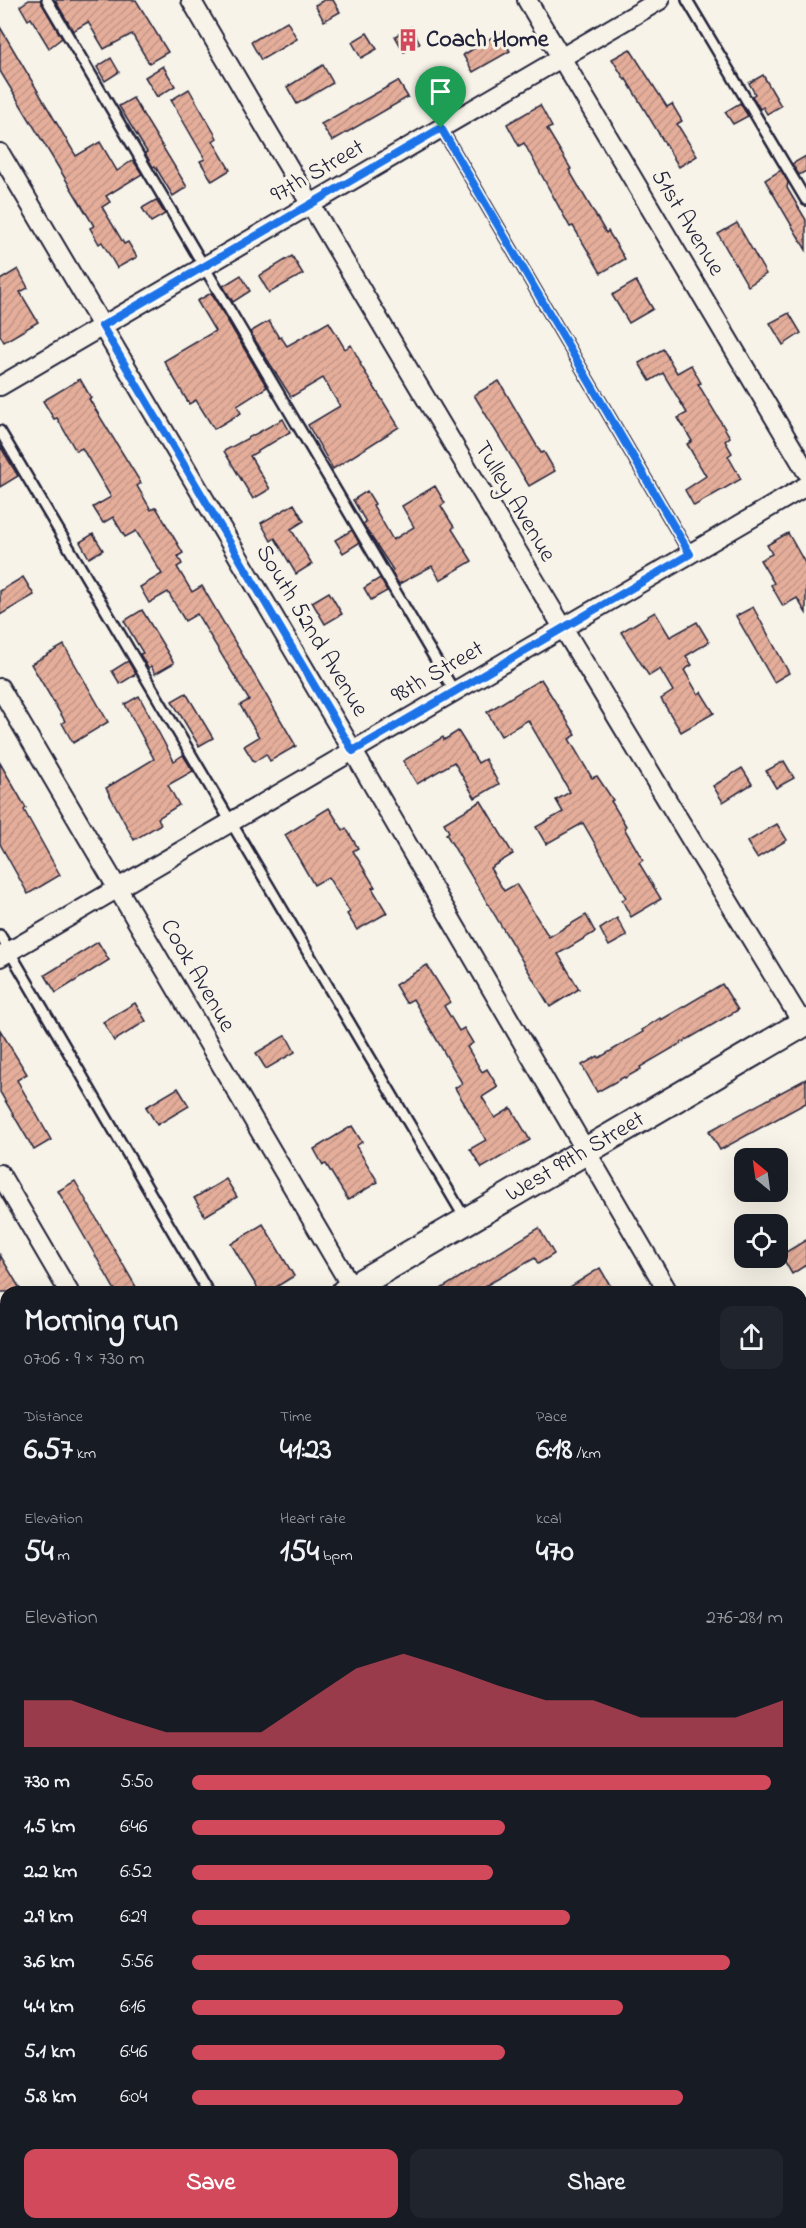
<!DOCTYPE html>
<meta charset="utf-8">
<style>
:root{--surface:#171b24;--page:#20242c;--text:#f1f3f6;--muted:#9ea1a6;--accent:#d1495b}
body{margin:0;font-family:"Indie Flower",sans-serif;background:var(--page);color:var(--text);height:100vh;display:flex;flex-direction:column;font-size:22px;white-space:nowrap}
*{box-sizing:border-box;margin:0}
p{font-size:20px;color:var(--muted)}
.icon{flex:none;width:33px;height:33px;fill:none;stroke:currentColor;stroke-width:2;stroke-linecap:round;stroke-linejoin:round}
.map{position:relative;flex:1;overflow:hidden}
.drawer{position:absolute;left:0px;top:1286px;width:807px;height:944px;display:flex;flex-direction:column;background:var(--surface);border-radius:18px 18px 0 0;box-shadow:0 6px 24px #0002}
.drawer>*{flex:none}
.needle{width:39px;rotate:331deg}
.tools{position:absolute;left:734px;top:1148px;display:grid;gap:12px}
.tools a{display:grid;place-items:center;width:54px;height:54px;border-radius:12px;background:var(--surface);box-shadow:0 6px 24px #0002;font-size:30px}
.pin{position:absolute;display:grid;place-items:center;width:51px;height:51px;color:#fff;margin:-62px -26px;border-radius:50% 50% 50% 0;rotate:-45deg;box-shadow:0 0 6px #0007}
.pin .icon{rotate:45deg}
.round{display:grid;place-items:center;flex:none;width:63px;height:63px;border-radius:12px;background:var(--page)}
.headline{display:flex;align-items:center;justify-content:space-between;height:102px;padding:0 24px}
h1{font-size:33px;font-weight:700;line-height:45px}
.figures{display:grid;grid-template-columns:repeat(3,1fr);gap:9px;height:102px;padding:6px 24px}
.figures div{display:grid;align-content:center}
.figures b{font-size:30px;font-weight:700}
.figures small{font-size:16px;font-weight:400}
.figures p{font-size:16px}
.chart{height:168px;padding:12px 24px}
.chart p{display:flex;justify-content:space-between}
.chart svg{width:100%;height:108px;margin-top:6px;fill:var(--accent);opacity:.7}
.action{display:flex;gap:12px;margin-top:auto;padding:12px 24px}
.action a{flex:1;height:69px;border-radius:12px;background:var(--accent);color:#fff;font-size:24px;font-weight:700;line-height:69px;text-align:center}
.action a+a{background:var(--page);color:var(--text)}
ul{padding:0 24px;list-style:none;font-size:20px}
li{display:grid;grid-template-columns:96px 72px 1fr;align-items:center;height:45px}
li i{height:15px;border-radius:8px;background:var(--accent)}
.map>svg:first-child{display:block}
.building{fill:url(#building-hatch);stroke:#22223b;stroke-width:1.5}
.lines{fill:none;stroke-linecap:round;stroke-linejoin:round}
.lane-casing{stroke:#22223b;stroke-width:14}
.street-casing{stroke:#22223b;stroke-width:22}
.secondary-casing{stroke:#22223b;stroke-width:30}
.lane{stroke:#f7f3e8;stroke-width:9}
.street{stroke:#f7f3e8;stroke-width:18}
.secondary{stroke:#f7f3e8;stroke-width:26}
.route-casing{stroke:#fff;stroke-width:12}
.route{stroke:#1a73e8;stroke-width:8}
.labels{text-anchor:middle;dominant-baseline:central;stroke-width:6;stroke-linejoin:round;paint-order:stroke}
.poi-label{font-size:24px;font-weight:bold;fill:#22223b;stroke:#f7f3e8;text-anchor:start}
.street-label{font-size:24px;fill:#22223b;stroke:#f7f3e8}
</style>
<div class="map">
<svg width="806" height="2228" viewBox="0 0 806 2228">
<defs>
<pattern id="building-hatch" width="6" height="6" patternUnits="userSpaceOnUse" patternTransform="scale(1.5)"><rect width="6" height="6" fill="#e5ae9b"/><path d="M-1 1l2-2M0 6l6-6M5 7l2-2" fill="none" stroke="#c49586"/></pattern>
</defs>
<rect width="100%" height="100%" fill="#f7f3e8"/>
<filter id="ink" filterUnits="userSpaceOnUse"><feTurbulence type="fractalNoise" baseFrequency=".0167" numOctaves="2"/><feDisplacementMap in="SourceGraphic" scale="12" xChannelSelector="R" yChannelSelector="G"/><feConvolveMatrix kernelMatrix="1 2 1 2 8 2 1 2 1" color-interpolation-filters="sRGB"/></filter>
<g filter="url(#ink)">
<!-- building -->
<g class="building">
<path d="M29,0h11l22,38 -13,10 -18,-30 -3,2 -8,-14z"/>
<path d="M55,0h81l32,52 -19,11 -17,-29 -28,15 -16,-27 -15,9z"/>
<path d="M324,0h9l7,12 -16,9 -9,-16z"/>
<path d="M287,21l10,18 -36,21 -10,-18z"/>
<path d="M0,27l76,129 24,-14 17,29 16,-11 9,14 -36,22 4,6 -8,5 22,37 4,-2 9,15 -20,11 -15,-26 -3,2 -9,-16 4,-2 -94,-155z"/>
<path d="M411,27l9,16 -16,9 -9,-16z"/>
<path d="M367,33l10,16 -16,9 -9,-16z"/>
<path d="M499,33l11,18 -37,21 -10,-17z"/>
<path d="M630,49l37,58 5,-3 10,17 -5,3 20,32 -18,11 -53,-88 -1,1 -13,-21z"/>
<path d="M111,58l8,14 -14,9 -8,-14z"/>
<path d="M323,65l10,18 -36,21 -10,-17z"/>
<path d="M163,66l12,20 -18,11 -12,-20z"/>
<path d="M437,71l9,15 -16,10 -9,-16z"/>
<path d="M763,75l18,31 -14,8 -4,-7 -3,2 -8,-13 3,-2 -6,-11z"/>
<path d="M398,81l10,16 -76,44 -11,-17z"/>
<path d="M189,89l28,49 -4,3 17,29 -18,11 -12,-20 5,-2 -34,-59z"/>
<path d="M133,98l54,89 -14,9 -18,-30 -2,1 -8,-14 2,-1 -28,-46z"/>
<path d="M740,103l8,13 -15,8 -8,-12z"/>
<path d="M540,105l12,22 -5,2 24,40 -2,1 37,63 2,-2 17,28 -24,14 -28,-47 -3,1 -46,-84 -5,3 -12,-22z"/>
<path d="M806,156v15l-7,4 -7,-11z"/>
<path d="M781,170l7,12 -1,6 19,32v30l-41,-70z"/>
<path d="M156,200l9,14 -14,8 -9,-14z"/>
<path d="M737,223l29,51 -18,12 -30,-52z"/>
<path d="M292,256l11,18 -34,19 -10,-17z"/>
<path d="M18,269l10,19 -8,4 18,30 -34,20 -4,-7v-55z"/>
<path d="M241,275l9,16 -17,11 -10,-16z"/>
<path d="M636,281l17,28 -24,14 -17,-28z"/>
<path d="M211,293l56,94 -30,19 4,7 -27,16 -18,-29 -7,4 -25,-43 51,-30 -18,-30z"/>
<path d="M789,313l12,20 -18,12 -13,-22z"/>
<path d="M269,321l10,17 2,-1 6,9 42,-24 16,27 6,-4 10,18 -1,1 39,63 -66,42 -25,-44 32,-19 -17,-28 -32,19 -41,-65z"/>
<path d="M663,349l14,24 14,-8 10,18 -3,1 32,53 -5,4 7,12 -4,3 13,23 -47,27 -9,-16 21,-14 -19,-32 5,-3 -14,-23 9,-5 -24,-40 -13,8 -11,-18z"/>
<path d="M80,379l11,19 -2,1 52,84 -4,3 14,24 5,-3 27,46 -5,3 4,8 -5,3 15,25 10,-6 94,160 -26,15 -4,-7 -12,8 -10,-16 15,-9 -19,-32 9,-5 -52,-86 -12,7 -17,-29 -19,11 -9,-16 22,-13 -26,-43 -11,6 -12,-20 -10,6 -10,-16 18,-10 -29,-49 -6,3 -19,-33 -3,1 -11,-18z"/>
<path d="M499,381l42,72 3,-1 11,19 -26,15 -55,-91z"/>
<path d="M283,419l7,13 -40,24 20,33 -17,10 -29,-48z"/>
<path d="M0,446l18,30 -18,11z"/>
<path d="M435,486l10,17 -4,3 13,21 -2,2 20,32 -32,19 -8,-14 -33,18 -8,-12 2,-2 -30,-46 3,-2 -13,-22 14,-9 8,13 -2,1 20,35 21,-13 -12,-21z"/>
<path d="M294,504l10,17 -13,8 21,35 -16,10 -21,-36 -4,3 -10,-18z"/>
<path d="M352,530l7,13 -16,10 -8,-13z"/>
<path d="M788,533l18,32v48l-9,-15 -14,8 -12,-21 3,-2 -14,-23 12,-6 -5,-9z"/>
<path d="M93,534l10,16 -14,8 -9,-16z"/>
<path d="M23,577l11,18 -34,20v-24z"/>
<path d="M380,578l7,13 -16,9 -7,-12z"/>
<path d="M329,592l13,22 -17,10 -13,-22z"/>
<path d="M753,607l36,66 -15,9 -38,-66z"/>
<path d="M142,610l32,53 -19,11 -4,-8 -3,2 -8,-14 3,-1 -19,-32z"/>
<path d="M655,612l15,25 27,-15 12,20 -23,14 6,9 -8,5 14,24 3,-2 13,21 -33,19 -20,-33 12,-8 -13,-22 -11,7 -28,-44z"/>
<path d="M64,645l44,77 -35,21 -11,-20 3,-2 -34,-57z"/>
<path d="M128,661l8,13 -16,10 -8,-13z"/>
<path d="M541,679l35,56 -7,4 23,39 5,-2 16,24 -2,1 15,25 -2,2 19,32 -4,3 22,36 -30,18 -9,-17 4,-2 -43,-75 -37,21 -10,-17 27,-15 -7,-12 14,-8 -42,-72 -27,16 -14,-24z"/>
<path d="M186,693l27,45 -14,8 -27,-45z"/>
<path d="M139,696l35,65 9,-6 10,16 -25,14 11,20 -21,13 3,6 -27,16 -28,-52 48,-29 -29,-55z"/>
<path d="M458,731l20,32 7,-4 14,25 -24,14 -21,-36 -37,22 -14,-23 40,-24 1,3z"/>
<path d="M784,761l10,17 -18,10 -10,-17z"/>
<path d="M0,763l26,45 -2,2 36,65 -32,19 -28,-50z"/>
<path d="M742,768l10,16 -29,18 -10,-16z"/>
<path d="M481,801l32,53 -23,14 14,23 12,-7 33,53 37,-22 9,17 -37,22 21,35 -29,18 -104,-173 3,-2 -5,-9z"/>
<path d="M329,808l14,22 3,-2 12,20 -5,3 22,36 -3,1 15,25 -30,17 -10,-16 3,-2 -22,-35 -14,8 -29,-50z"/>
<path d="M777,824l10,16 -30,18 -10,-16z"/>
<path d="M617,918l10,18 -18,10 -9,-17z"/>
<path d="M98,942l11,18 -53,33 -11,-18z"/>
<path d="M427,965l23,37 -6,4 15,25 5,-3 9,15 -6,4 15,25 5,-3 11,18 -16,10 13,21 16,-10 19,32 -48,28 -12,-19 16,-9 -31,-52 7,-5 -49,-84 -7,4 -11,-18z"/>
<path d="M722,984l16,26 -98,57 1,2 -16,9 -1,-1 -27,15 -15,-27 16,-9 1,2 44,-26 -1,-2 18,-12 1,2z"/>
<path d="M135,1003l11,18 -32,20 -11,-19z"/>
<path d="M0,1030l27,44 -10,6 34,60 -17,10 -34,-58z"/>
<path d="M286,1035l9,17 -29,17 -10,-16z"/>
<path d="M806,1079v24l-86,47 -11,-19z"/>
<path d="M178,1088l11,18 -32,19 -11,-18z"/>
<path d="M352,1126l10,16 -6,4 22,36 -30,18 -22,-36 -3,1 -9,-16z"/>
<path d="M226,1179l11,18 -32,19 -11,-18z"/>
<path d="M75,1181l32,56 32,55h-23l-21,-37 -37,-64z"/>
<path d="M263,1224l31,52 -26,16h-8l-29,-48z"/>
<path d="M539,1228l15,26 -16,10 -3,-6 -50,28 4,6h-53z"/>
<path d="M806,1240v25l-14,9 -11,-19z"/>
<path d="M0,1255l22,37h-22z"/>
<path d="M600,1268l14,24h-52z"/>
</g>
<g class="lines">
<!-- lane casing -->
<g class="lane-casing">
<g id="lane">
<path d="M47,0l407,691"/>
<path d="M687,0l119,200"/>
<path d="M441,128l249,426"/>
<path d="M0,431l466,789"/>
<path d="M0,935l208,357"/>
<path d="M0,1419l6,10"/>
<path d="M0,1578l6,-4"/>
<path d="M0,1636l6,-3"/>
</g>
</g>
<!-- street casing -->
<g class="street-casing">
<g id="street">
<path d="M191,0c200,344 405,684 612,1024"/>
<path d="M527,0l279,471"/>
<path d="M0,153l353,598 315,541"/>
<path d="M0,386l660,-386"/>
<path d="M0,688l352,600"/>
<path d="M0,957l806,-471"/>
<path d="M0,1174l69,118"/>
<path d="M801,1324l5,-3"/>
<path d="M801,1517l5,9"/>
<path d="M801,1972l5,9"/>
<path d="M0,2048l6,4"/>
<path d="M801,2154l5,-3"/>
<path d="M382,2223l7,5"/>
<path d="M65,2228l2,-5"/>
<path d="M671,2228l9,-5"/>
</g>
</g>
<!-- secondary casing -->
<g class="secondary-casing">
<g id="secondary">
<path id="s1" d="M345,1292l461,-270"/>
<path d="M0,1497l6,-4"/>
</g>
</g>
<!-- lane -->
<use href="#lane" class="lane"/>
<!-- street -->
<use href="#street" class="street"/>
<!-- secondary -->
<use href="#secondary" class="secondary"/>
</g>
</g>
<g class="lines" filter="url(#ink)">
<!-- route casing -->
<g class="route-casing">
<path id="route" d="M441,128l249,426 -337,197 -251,-425z"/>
</g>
<!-- route -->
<use href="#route" class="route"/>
</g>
<!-- icons -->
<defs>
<g id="building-bare" transform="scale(1.8)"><path d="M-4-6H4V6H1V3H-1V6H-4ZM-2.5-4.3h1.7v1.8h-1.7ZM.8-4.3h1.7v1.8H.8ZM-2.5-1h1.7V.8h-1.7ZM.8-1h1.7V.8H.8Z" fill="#d1495b" stroke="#f7f3e8" stroke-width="2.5" paint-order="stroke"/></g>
</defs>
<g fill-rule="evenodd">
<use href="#building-bare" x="408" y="40"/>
</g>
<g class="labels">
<!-- poi labels -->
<g class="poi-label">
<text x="426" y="40">Coach Home</text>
</g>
<!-- street labels -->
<g class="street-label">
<text transform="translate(318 172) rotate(-30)">97th Street</text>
<text transform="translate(687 223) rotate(59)">51st Avenue</text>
<text transform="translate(514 502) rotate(59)">Tulley Avenue</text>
<text transform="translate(311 631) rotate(59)">South 52nd Avenue</text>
<text transform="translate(438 673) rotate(-30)">98th Street</text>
<text transform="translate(197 976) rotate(60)">Cook Avenue</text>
<text stroke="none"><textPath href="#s1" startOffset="267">West 99th Street</textPath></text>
</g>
</g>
</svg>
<div class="tools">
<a><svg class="needle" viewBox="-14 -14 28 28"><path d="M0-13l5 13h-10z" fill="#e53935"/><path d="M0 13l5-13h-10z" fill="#9ea1a6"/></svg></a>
<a><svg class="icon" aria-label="locate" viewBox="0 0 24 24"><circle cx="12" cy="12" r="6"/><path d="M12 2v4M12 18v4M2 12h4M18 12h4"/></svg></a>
</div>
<div class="pin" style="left:441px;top:128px;background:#1e9e55"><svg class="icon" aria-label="arrive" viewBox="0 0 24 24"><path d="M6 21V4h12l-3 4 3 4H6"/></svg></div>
<section class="drawer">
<div class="headline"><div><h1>Morning run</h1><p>07:06 · 9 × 730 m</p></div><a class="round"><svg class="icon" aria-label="share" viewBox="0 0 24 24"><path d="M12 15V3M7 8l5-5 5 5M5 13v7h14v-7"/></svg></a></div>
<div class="figures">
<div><p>Distance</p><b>6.57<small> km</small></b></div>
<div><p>Time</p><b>41:23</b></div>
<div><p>Pace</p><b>6:18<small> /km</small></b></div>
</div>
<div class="figures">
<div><p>Elevation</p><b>54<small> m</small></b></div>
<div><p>Heart rate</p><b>154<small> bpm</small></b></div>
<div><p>kcal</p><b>470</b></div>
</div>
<div class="chart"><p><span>Elevation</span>276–281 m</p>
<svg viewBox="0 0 160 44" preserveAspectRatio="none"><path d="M0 44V25L10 25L20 32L30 38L40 38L50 38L60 25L70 12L80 6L90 12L100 19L110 25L120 25L130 32L140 32L150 32L160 25V44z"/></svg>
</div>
<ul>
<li><b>730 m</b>5:50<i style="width:98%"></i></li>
<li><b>1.5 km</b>6:46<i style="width:53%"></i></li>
<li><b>2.2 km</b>6:52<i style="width:51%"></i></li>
<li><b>2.9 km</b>6:29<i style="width:64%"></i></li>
<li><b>3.6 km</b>5:56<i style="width:91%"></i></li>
<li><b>4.4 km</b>6:16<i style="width:73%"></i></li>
<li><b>5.1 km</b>6:46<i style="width:53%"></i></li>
<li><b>5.8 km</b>6:04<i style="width:83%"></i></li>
</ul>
<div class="action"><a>Save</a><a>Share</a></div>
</section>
</div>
